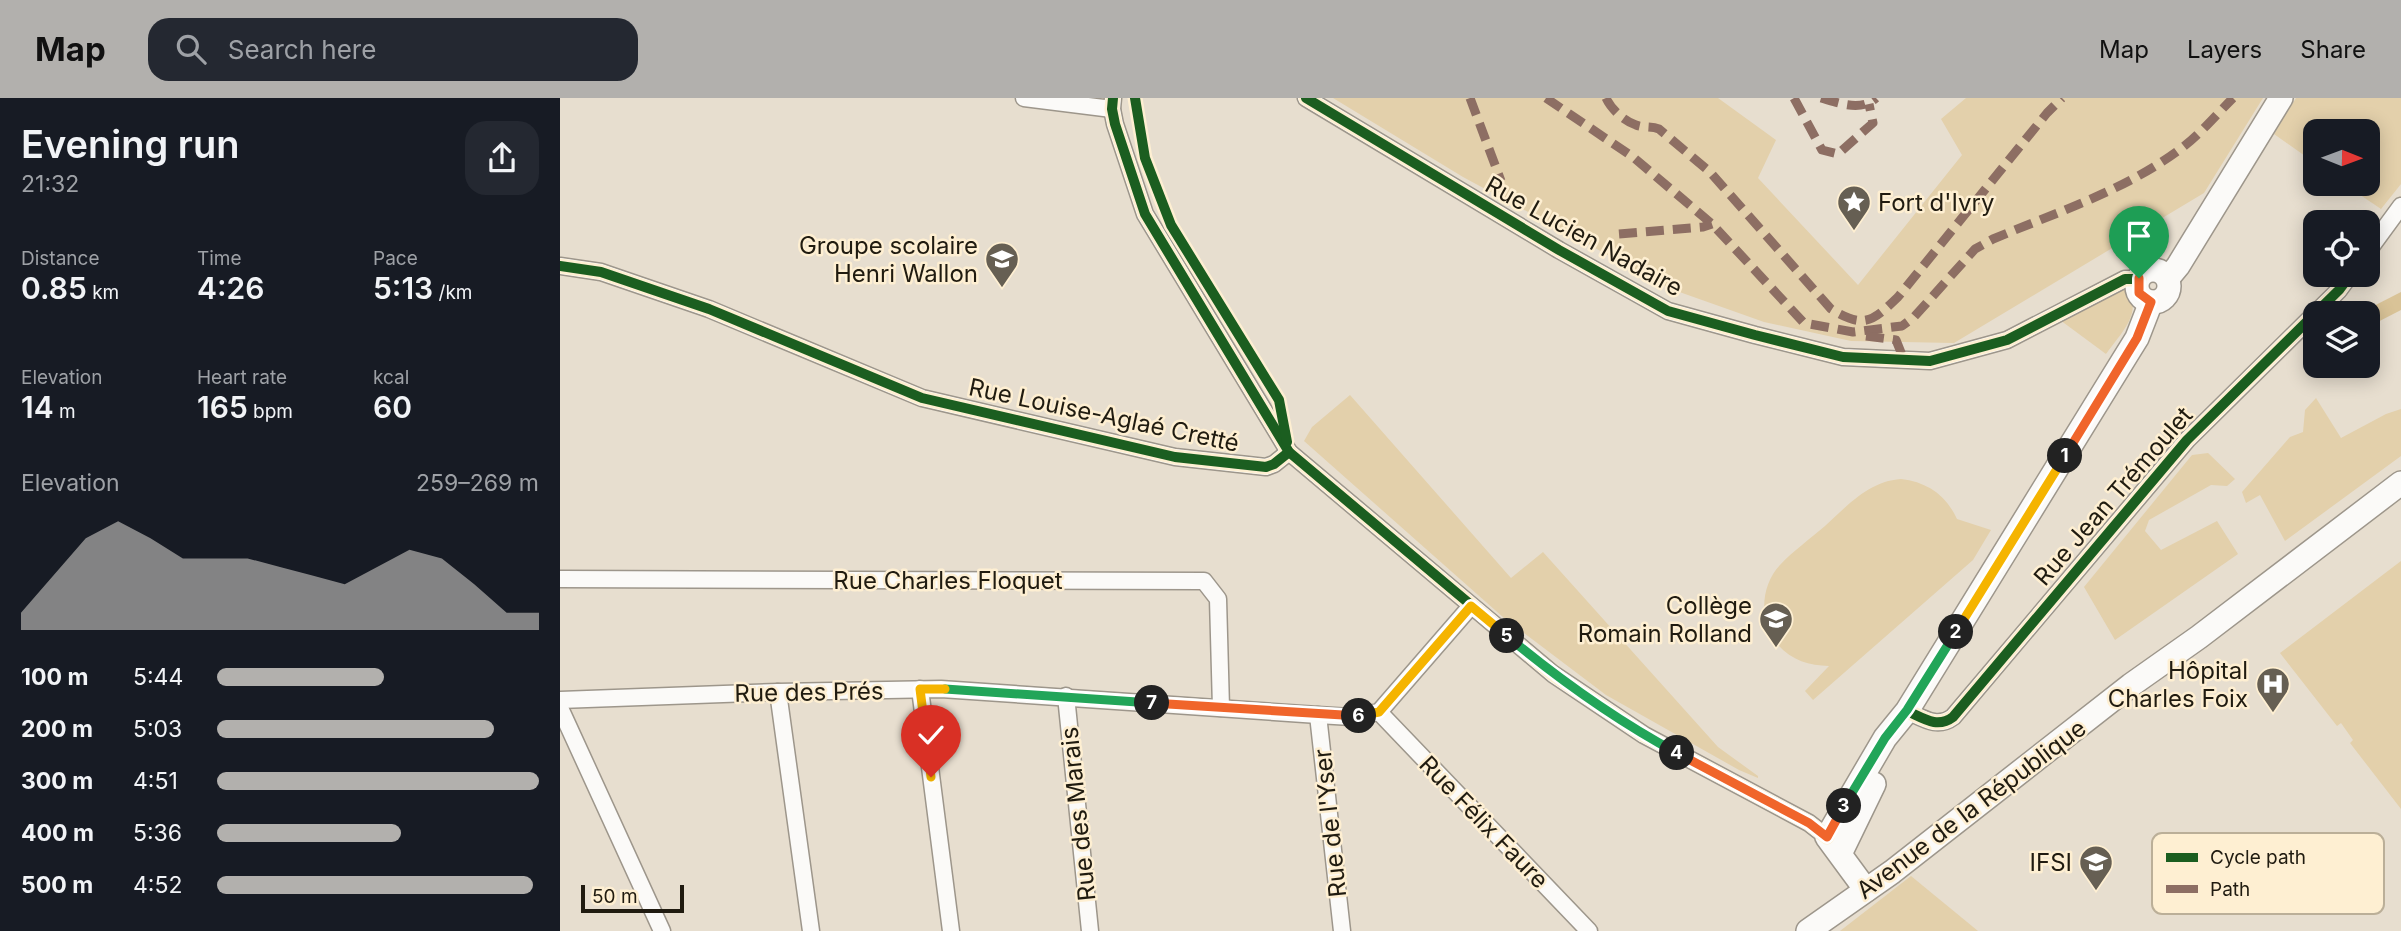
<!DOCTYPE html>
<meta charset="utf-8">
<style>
:root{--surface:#171b24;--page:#242831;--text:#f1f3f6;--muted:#9ea1a6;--accent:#b2b0ad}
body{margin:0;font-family:Inter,sans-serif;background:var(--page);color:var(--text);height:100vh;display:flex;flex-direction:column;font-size:26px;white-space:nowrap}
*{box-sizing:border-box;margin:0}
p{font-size:23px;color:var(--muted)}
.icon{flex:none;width:38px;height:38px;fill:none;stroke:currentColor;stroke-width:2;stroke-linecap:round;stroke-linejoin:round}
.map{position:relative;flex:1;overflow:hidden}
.details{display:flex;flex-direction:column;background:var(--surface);width:560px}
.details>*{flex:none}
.needle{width:46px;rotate:91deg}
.fabs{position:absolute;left:1743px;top:21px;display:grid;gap:14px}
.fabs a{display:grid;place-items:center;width:77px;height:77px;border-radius:14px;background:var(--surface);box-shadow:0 4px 18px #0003;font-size:35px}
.scale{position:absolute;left:21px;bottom:18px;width:103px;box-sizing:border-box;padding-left:7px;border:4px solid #201b10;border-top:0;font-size:19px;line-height:24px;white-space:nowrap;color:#201b10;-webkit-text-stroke:5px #feefd2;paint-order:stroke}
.pin{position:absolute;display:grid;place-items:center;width:60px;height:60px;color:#fff;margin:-72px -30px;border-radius:50% 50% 50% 0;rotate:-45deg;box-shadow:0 0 7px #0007}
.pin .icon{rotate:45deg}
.km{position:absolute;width:35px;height:35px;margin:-18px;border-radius:50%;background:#222;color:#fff;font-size:19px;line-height:35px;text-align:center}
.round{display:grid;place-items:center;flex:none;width:74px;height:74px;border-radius:21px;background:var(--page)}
.overview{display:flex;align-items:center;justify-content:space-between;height:119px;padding:0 21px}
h1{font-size:38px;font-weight:600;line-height:52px}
.figures{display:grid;grid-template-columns:repeat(3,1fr);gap:10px;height:119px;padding:7px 21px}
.figures div{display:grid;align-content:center}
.figures b{font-size:30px;font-weight:600}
.figures small{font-size:19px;font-weight:400}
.figures p{font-size:19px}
.chart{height:196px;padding:14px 21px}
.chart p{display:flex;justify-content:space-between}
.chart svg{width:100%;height:126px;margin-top:7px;fill:var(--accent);opacity:.7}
ul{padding:0 21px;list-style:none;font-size:23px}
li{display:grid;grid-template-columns:112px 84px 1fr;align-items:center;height:52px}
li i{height:18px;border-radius:9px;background:var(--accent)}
header{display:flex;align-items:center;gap:42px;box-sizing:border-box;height:98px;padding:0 35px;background:var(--accent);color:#111}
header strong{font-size:33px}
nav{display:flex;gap:38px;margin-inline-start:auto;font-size:24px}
.search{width:490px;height:63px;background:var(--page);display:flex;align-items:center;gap:18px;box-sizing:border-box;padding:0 24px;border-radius:21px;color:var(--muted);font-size:26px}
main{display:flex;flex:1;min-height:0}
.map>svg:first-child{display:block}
.green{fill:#e3d0ab}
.forest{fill:#d9c397}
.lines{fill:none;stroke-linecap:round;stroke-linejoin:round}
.street-casing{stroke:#9d968b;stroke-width:19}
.secondary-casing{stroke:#9d968b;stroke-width:26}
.street{stroke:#fbfaf8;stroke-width:16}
.secondary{stroke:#fbfaf8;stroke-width:23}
.quiet{stroke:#8d6e63;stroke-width:9;stroke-dasharray:18 9;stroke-linecap:butt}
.cycleway-casing{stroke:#feefd2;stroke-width:15}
.cycleway{stroke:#1b5e20;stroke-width:10}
.split-1-casing{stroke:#fff;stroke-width:14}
.split-2-casing{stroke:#fff;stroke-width:14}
.split-3-casing{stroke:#fff;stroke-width:14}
.split-4-casing{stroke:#fff;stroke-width:14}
.split-5-casing{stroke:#fff;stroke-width:14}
.split-6-casing{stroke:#fff;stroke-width:14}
.split-7-casing{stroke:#fff;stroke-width:14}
.split-8-casing{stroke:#fff;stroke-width:14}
.split-9-casing{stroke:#fff;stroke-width:14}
.split-1{stroke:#f0652b;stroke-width:9}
.split-2{stroke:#f5b400;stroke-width:9}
.split-3{stroke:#22a559;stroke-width:9}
.split-4{stroke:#f0652b;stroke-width:9}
.split-5{stroke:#22a559;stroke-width:9}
.split-6{stroke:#f5b400;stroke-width:9}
.split-7{stroke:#f0652b;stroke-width:9}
.split-8{stroke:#22a559;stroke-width:9}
.split-9{stroke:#f5b400;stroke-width:9}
.labels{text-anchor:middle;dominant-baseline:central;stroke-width:5;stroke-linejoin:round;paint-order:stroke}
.poi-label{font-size:24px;fill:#201b10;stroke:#feefd2;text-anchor:end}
.street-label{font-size:24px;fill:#201b10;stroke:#feefd2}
.key{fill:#feefd2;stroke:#bbaf98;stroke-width:2}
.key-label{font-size:19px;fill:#201b10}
</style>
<header>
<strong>Map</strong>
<div class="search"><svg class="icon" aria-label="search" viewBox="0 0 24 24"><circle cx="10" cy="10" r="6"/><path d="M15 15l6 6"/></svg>Search here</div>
<nav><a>Map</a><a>Layers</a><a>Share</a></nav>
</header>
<main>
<section class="details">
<div class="overview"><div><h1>Evening run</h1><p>21:32</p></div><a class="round"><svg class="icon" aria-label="share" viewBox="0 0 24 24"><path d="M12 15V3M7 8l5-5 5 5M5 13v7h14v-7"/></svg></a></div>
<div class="figures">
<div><p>Distance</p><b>0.85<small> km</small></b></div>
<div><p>Time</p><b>4:26</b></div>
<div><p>Pace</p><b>5:13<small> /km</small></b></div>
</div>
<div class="figures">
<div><p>Elevation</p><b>14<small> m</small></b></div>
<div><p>Heart rate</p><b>165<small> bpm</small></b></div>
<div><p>kcal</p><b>60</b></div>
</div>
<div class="chart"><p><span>Elevation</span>259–269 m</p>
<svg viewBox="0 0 160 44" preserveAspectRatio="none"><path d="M0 44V38L10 25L20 12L30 6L40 12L50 19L60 19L70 19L80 22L90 25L100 28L110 22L120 16L130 19L140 28L150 38L160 38V44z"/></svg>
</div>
<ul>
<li><b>100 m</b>5:44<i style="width:52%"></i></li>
<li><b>200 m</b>5:03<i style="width:86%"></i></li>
<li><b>300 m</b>4:51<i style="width:100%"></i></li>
<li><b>400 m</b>5:36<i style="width:57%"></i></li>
<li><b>500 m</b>4:52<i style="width:98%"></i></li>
</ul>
</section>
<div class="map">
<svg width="1841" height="833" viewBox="0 0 1841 833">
<rect width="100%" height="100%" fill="#e7decf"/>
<!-- green -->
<g class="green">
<path d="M773,0h385l58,42 -18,38 100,107 104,-130 -21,-36 25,-21h297l-59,95 -250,150 -103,-2 -87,-19 -93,-33 -208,-112z"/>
<path d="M1736,0h105v86l-20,25 -37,-25h24v-53h-53v32l-41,-29z"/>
<path d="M1566,189c19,25 -6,47 -20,67l-46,-34z"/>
<path d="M790,297l161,183 32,-26 175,195 40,29v2l-19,-8 -133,-75 -102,-77 -200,-177 8,-14z"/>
<path d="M1756,300l25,40 45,-24 15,-5v47l-116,85 -25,-46 -14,8 -4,-11 48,-55 13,-5 2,-22z"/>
<path d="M1648,355l27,26 -8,7 -16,-1 -62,35 -4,11 16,19 56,-29 21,33 -123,86 -31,-53 108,-132z"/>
<path d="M1341,381c26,3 45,16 56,40l34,11 -18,30 -160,140 -8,-9 24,-25c-20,0 -38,-6 -52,-22 -18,-22 -17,-58 3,-79 13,-14 30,-26 45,-39 22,-20 44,-45 76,-47z"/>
<path d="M1841,463v248l-51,-66 3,-3 -12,-17 -4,3 -57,-73z"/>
<path d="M1351,778l67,55h-138z"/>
</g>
<!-- forest -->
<path class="forest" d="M1841,194v18l-33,17v-14h-8z"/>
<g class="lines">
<!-- street casing -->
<g class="street-casing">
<g id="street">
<path d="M464,0l88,11"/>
<path d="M553,0l-1,11 3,15 30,90 144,238 264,222 91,61 165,88 18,14"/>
<path d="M746,0l253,152 109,61 87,24 88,22 87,4 77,-21 118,-61h14"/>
<path d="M1808,153l33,-45"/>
<path d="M0,168l41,6 108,37 213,89 253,59 91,10 8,-3 15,-12"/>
<path d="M0,481l644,2 14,18 3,109"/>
<path d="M360,591l31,242"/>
<path d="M218,594l33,239"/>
<path d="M506,598l24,235"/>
<path d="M0,602l218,-8 163,-3 377,26 33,2 28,-5 92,-106"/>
<path d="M0,610l102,223"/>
<path d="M1347,613c16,7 30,18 46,6l234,-277 152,-150 11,-15"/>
<path d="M819,614l210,219"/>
<path d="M758,617l24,216"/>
</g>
</g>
<!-- secondary casing -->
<g class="secondary-casing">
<g id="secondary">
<circle cx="1593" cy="188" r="16"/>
<path d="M1608,180l10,-12 103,-168"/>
<path d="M1281,754l33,-68"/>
<path d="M1306,792l-39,-53 58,-99 22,-27 217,-352 13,-21 14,-36"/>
<path d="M1248,833l84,-59 239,-187 68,-48 202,-154"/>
</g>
</g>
<!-- street -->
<use href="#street" class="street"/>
<!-- secondary -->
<use href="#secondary" class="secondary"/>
<!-- quiet -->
<g class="quiet">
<path d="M910,0l31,83"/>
<path d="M986,0l87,59 79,67 92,99 49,9 49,-6 12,-9 61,-68 18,-10c64,-27 134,-49 190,-92 18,-14 34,-33 50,-49"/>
<path d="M1046,0c5,11 18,23 30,27 7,3 15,1 23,4l51,43 121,137c33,20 41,13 67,-12l149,-184 15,-15"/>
<path d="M1234,0l28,52 16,4 35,-31 -4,-19"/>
<path d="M1261,0c18,5 40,14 55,0"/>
<path d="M1059,136l84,-7 9,-3"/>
<path d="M1306,238l30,4 8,20"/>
</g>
<!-- cycleway casing -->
<g class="cycleway-casing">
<g id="cycleway">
<path d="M553,0l-1,11 3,15 30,90 144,238 264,222 91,61 165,88 18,14"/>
<path d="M575,0l10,60 26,67 108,175 8,42"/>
<path d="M746,0l253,152 109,61 87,24 88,22 87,4 77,-21 118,-61h14"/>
<path d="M0,168l41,6 108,37 213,89 253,59 91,10 8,-3 15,-12"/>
<path d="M1347,613c16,7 30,18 46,6l234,-277 152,-150 11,-15"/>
</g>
</g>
<!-- cycleway -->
<use href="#cycleway" class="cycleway"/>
</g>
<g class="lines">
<!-- split-1 casing -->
<g class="split-1-casing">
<path id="split-1" d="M1505,358l72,-118 14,-36 -12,-9v-15"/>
</g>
<!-- split-2 casing -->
<g class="split-2-casing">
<path id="split-2" d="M1396,534l109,-176"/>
</g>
<!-- split-3 casing -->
<g class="split-3-casing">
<path id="split-3" d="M1284,708l41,-68 22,-28 49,-78"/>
</g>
<!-- split-4 casing -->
<g class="split-4-casing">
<path id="split-4" d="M1117,655l132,70 18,14 17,-31"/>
</g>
<!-- split-5 casing -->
<g class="split-5-casing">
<path id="split-5" d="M947,538c53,44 109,84 170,117"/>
</g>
<!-- split-6 casing -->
<g class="split-6-casing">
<path id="split-6" d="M799,618l20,-4 92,-106 36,30"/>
</g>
<!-- split-7 casing -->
<g class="split-7-casing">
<path id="split-7" d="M592,605l207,13"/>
</g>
<!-- split-8 casing -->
<g class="split-8-casing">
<path id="split-8" d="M385,591l207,14"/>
</g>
<!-- split-9 casing -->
<g class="split-9-casing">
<path id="split-9" d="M371,679l-11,-88h25"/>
</g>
<!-- split-1 -->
<use href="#split-1" class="split-1"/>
<!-- split-2 -->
<use href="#split-2" class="split-2"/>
<!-- split-3 -->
<use href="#split-3" class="split-3"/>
<!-- split-4 -->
<use href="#split-4" class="split-4"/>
<!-- split-5 -->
<use href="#split-5" class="split-5"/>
<!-- split-6 -->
<use href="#split-6" class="split-6"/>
<!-- split-7 -->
<use href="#split-7" class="split-7"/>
<!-- split-8 -->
<use href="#split-8" class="split-8"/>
<!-- split-9 -->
<use href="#split-9" class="split-9"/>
</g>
<!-- icons -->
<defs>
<g id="sight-pin" transform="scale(1.75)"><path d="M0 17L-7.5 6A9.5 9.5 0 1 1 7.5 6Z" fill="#665f53" stroke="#feefd2"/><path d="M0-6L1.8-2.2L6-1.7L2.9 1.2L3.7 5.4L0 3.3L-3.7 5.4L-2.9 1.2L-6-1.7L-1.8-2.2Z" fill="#fff"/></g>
<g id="school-pin" transform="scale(1.75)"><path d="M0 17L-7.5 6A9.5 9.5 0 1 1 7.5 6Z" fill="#665f53" stroke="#feefd2"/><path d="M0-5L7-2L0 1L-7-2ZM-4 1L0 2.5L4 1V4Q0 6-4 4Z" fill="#fff"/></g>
<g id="hospital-pin" transform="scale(1.75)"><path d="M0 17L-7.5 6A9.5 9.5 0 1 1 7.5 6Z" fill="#665f53" stroke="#feefd2"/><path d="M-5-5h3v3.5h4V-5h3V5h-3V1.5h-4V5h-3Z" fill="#fff"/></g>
<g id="university-pin" transform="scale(1.75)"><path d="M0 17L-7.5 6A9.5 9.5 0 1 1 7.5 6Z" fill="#665f53" stroke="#feefd2"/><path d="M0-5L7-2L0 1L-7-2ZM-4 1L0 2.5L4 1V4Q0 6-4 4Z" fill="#fff"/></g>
</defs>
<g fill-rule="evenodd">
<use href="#sight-pin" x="1294" y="104"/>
<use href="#school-pin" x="442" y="161"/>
<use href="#school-pin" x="1216" y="521"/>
<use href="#hospital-pin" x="1713" y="586"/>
<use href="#university-pin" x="1536" y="764"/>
</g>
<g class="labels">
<!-- poi labels -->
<g class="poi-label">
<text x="1318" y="104" text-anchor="start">Fort d'Ivry</text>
<text x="418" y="147">Groupe scolaire<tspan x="418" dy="28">Henri Wallon</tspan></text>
<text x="1192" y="507">Collège<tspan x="1192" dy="28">Romain Rolland</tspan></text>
<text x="1688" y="572">Hôpital<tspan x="1688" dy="28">Charles Foix</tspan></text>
<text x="1512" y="764">IFSI</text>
</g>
<!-- street labels -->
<g class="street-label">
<text transform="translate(1024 138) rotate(29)">Rue Lucien Nadaire</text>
<text transform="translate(544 317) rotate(12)">Rue Louise-Aglaé Cretté</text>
<text transform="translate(1553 398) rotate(-49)">Rue Jean Trémoulet</text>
<text x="388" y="482">Rue Charles Floquet</text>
<text transform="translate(249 594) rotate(-1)">Rue des Prés</text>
<text transform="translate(1411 711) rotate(-37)">Avenue de la République</text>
<text transform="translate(518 716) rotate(-96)">Rue des Marais</text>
<text transform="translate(924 724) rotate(46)">Rue Félix Faure</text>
<text transform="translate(770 725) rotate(-96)">Rue de l'Yser</text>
</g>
</g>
<!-- legend -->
<rect x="1592" y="735" width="232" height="81" rx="10" class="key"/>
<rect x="1606" y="755" width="32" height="9" fill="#1b5e20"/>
<rect x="1606" y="787" width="32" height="8" fill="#8d6e63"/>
<g class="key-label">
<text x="1650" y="766">Cycle path</text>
<text x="1650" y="798">Path</text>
</g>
</svg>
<div class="fabs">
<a><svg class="needle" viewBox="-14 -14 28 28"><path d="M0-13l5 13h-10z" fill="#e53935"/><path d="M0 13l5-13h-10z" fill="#9ea1a6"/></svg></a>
<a><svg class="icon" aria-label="locate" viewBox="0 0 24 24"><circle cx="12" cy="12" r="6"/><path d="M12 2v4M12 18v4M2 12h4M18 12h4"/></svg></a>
<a><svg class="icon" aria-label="layers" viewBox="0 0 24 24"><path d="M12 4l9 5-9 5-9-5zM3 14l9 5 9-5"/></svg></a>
</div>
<div class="scale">50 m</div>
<div class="pin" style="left:1579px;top:180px;background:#1e9e55"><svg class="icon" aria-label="arrive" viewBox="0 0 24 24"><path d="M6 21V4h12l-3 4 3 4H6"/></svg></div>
<div class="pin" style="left:371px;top:679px;background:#d93025"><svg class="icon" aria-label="check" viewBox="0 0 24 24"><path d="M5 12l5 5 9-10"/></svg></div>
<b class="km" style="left:1505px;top:358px">1</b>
<b class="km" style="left:1396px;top:534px">2</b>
<b class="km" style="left:1284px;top:708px">3</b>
<b class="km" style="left:1117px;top:655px">4</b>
<b class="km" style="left:947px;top:538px">5</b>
<b class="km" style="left:799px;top:618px">6</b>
<b class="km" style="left:592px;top:605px">7</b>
</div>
</main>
